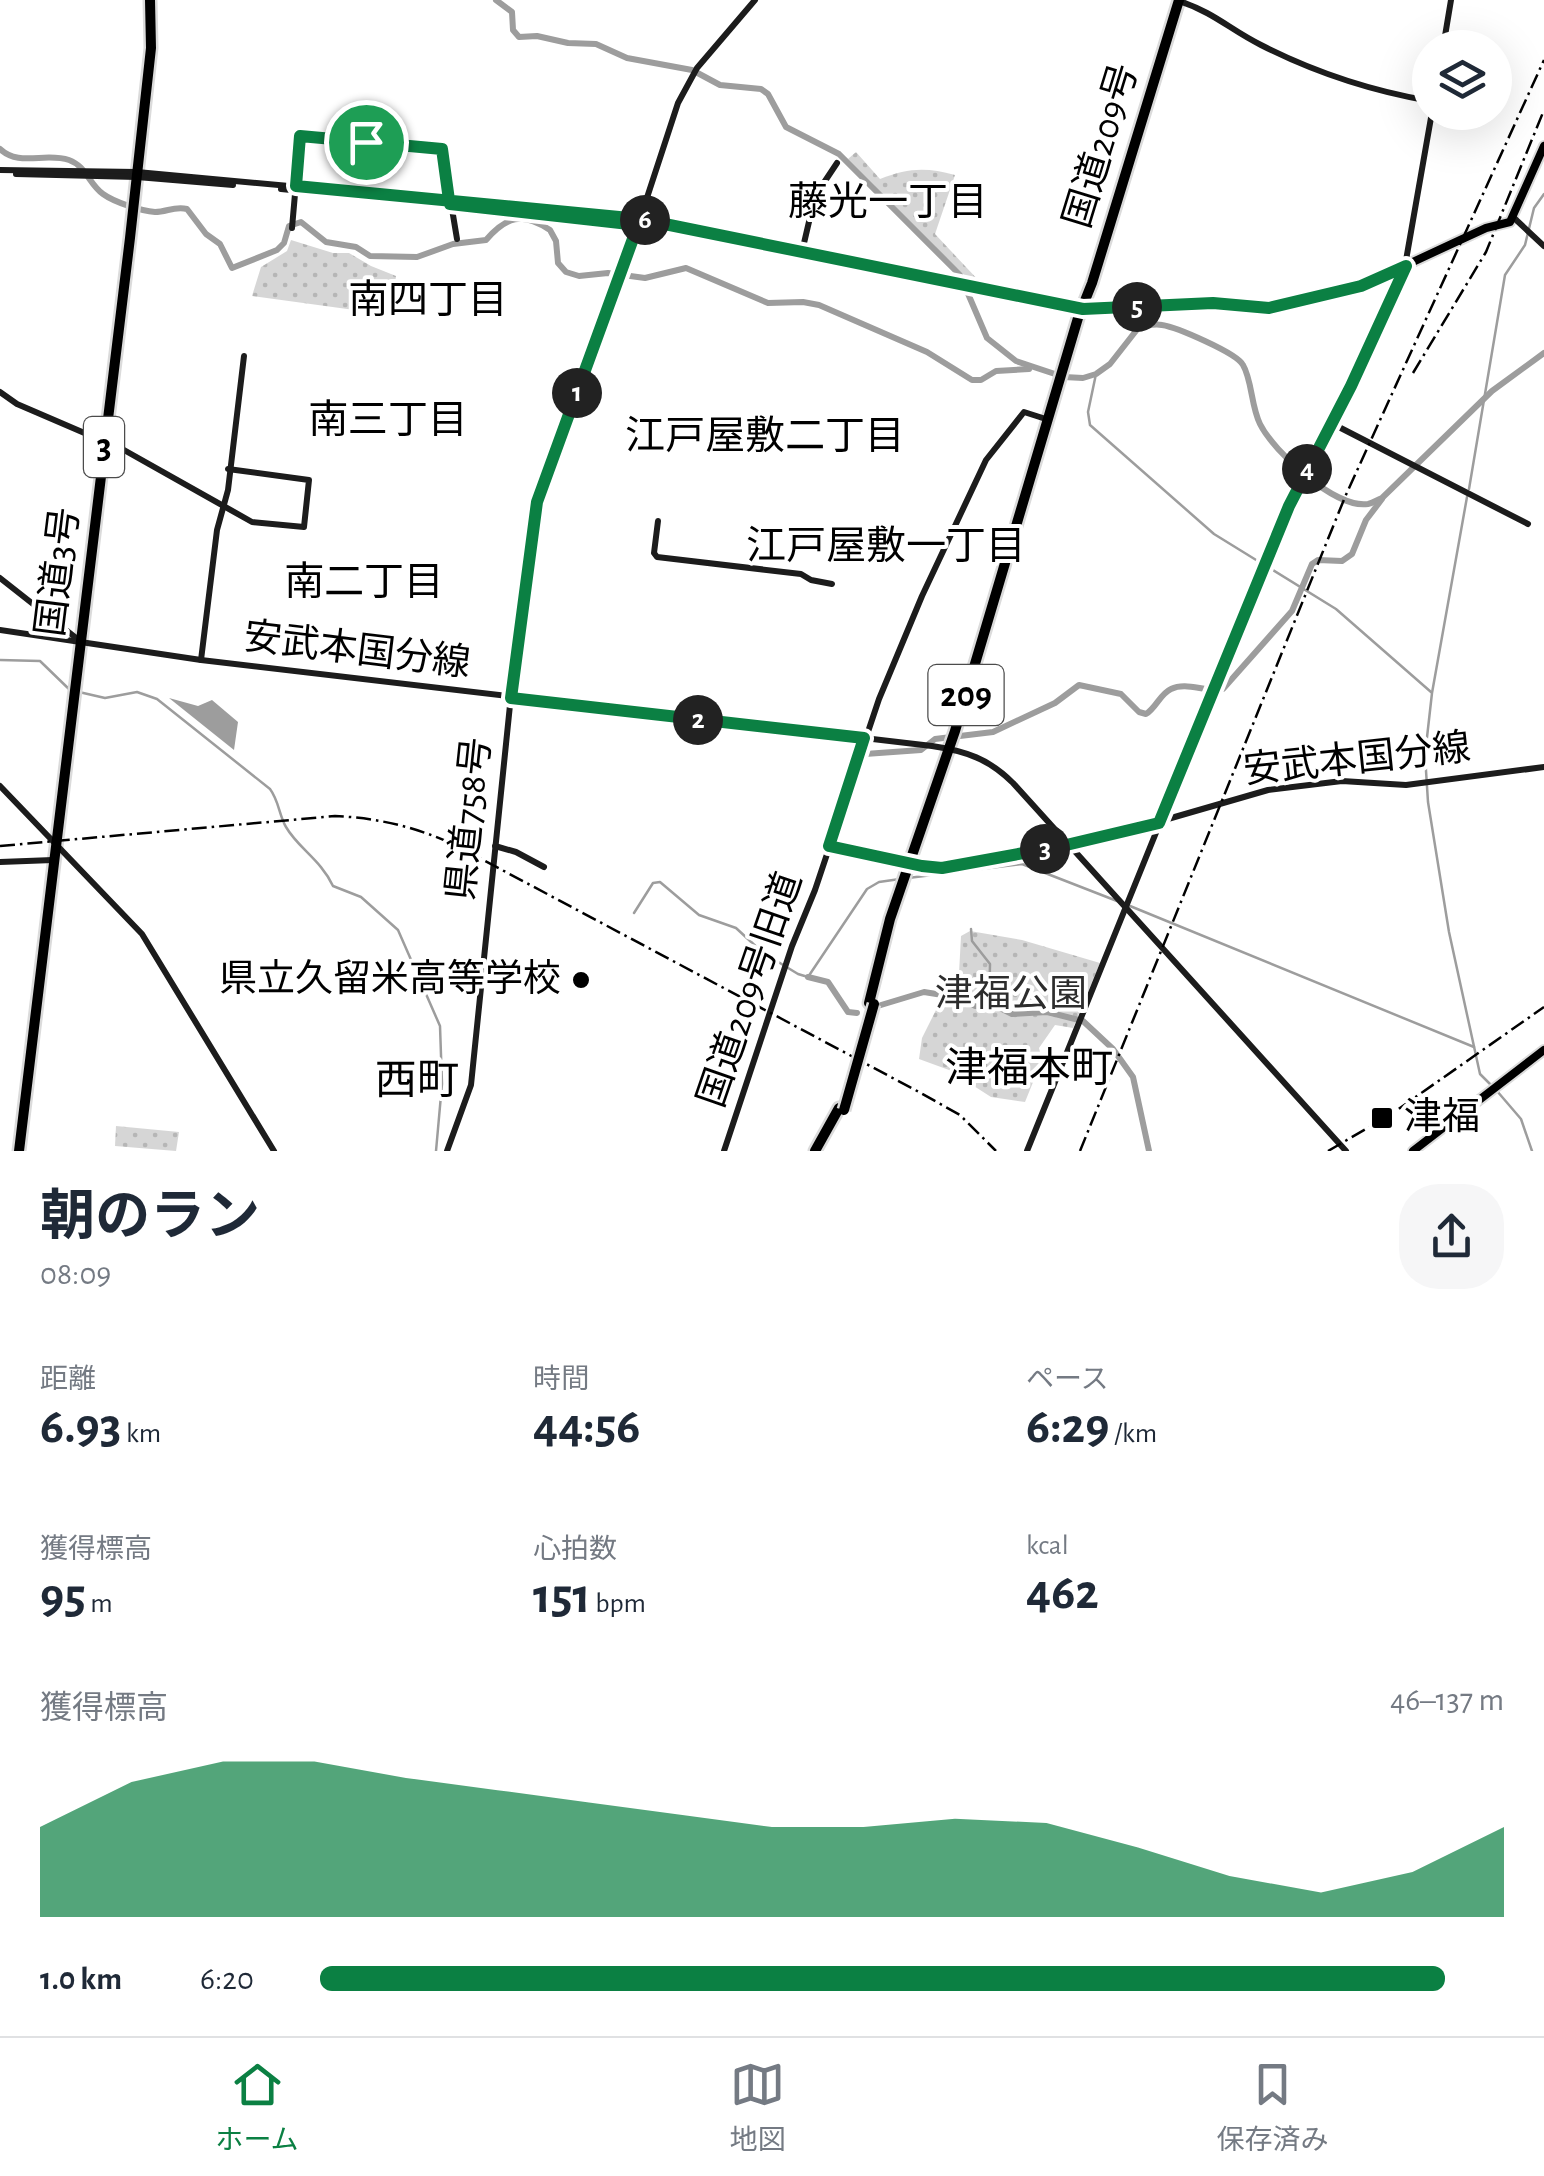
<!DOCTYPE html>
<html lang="ja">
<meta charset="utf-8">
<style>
:root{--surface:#fff;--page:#f6f6f7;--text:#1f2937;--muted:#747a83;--line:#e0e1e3;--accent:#0b8043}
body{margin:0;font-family:"Alegreya Sans","Noto Sans JP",sans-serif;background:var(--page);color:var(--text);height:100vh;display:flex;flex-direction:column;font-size:38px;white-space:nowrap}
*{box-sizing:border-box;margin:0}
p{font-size:32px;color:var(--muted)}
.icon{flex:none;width:55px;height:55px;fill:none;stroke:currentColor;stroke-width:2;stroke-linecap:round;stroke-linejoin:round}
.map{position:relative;height:1151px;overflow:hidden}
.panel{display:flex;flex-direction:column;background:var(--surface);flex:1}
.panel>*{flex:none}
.tools{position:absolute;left:1412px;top:30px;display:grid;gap:20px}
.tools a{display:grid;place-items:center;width:100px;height:100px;border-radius:50%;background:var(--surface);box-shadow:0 10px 40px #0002;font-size:50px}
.pin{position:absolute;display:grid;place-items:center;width:85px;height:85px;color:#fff;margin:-42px;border:5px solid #fff;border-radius:50%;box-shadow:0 2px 10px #0007}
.km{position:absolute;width:50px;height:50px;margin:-25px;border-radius:50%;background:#222;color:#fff;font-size:28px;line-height:50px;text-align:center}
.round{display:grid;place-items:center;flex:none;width:105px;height:105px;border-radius:40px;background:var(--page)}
.head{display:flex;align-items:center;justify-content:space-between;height:170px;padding:0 40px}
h1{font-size:55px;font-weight:700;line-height:75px}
.figures{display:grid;grid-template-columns:repeat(3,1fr);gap:15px;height:170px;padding:10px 40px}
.figures div{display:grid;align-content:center}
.figures b{font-size:50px;font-weight:700}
.figures small{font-size:28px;font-weight:400}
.figures p{font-size:28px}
.chart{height:280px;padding:20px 40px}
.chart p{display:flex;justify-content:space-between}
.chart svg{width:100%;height:180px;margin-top:10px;fill:var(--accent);opacity:.7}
ul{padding:0 40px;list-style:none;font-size:32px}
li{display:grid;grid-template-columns:160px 120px 1fr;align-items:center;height:75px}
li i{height:25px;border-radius:12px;background:var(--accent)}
.menu{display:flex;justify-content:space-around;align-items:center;height:140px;border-top:2px solid var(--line);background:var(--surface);font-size:28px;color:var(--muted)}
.menu a{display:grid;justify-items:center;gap:5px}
.menu .selected{color:var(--accent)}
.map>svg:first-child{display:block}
.park{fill:url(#park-dots)}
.water{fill:#9d9d9d}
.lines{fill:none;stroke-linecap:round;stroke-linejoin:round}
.stream{stroke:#9d9d9d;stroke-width:2.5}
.river{stroke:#9d9d9d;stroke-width:6}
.primary-casing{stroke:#dbdbdb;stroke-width:12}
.highway-casing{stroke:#dbdbdb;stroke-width:15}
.secondary{stroke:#1c1c1c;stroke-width:6}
.primary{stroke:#000;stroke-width:8}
.highway{stroke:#000;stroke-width:10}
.rail{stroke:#000;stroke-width:2.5;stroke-dasharray:15 5 2.5 5;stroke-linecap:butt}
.highway-bridge-casing{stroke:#dbdbdb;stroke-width:15;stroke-linecap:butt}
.highway-bridge{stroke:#000;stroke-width:10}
.route-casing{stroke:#fff;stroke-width:20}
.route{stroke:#0b8043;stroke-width:12}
.poi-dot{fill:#000;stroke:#fff;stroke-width:4}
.labels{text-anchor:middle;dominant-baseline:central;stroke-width:8;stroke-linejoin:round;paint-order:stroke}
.shield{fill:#fff;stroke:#4c4c4c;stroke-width:2.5}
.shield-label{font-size:35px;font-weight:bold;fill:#000}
.street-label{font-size:38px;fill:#000;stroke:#fff}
.poi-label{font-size:38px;fill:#000;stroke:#fff;text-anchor:end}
.park-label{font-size:38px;fill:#2d2d2d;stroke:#fff}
.neighbourhood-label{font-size:40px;fill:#000;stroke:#fff}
.quarter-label{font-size:42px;fill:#000;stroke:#fff}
</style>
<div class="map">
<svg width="1544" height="1151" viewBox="0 0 1544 1151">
<defs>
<pattern id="park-dots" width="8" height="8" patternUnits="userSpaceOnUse" patternTransform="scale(2.5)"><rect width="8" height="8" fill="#d6d6d6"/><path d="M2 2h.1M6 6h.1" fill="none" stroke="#b6b6b6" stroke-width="1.8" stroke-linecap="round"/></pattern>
</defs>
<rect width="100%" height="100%" fill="#fff"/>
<!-- park -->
<g class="park">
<path d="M856,152l24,27c28,-11 46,-12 75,-4l-20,59 45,48 -12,-3 -120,-120z"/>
<path d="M291,240l42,13h16l22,13 25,10 -5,39 -139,-19 9,-29 26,-16z"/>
<path d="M970,931l52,9 78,23 -27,65 -18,-3 -16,23 3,12 -17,42 -34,-5 -42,-27 -30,-11 3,-21 20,-40 16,-6 3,-56z"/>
<path d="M116,1126l63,6 -3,19 -61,-5z"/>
</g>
<!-- water -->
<path class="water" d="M169,698l29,8 14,-6 26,22 -4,28z"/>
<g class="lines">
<!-- stream -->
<g class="stream">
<path d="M1096,374l-8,38 2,13 124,109 47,29"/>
<path d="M1469,489l36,-214 20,-30 9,-37 10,-14"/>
<path d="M1467,497l-35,196 -7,62 3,47 21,130 31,142 11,11"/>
<path d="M1268,567l68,42 95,83"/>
<path d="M0,660l40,1 31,30"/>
<path d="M79,692l26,6 32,-6 20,7 113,90c9,12 9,26 16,38 12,21 35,33 47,59l28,11 37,33 42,96 2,58 -6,67"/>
<path d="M908,878l114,-14 95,37"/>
<path d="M1130,906l344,141"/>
<path d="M634,913l19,-30 7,-1 39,33 37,13 26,24 36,22 10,3 59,-88 12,-7 21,-3"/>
<path d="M971,929l1,12 18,23 -1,45"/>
<path d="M1497,1091l24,28 11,32"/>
</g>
<!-- river -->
<g class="river">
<path d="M496,0l16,12 1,18 6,7 18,-1 31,7 28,1 31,14 65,12 28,15 41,4 7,5 18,33 53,27 121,121 27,63 29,23 48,16 19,1 13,-4 14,-10 29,-37c8,-1 15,-4 23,-2 14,2 75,28 81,40 9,15 8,41 17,59 14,28 75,85 108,80 5,-1 9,-4 14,-6l110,-107 52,-38"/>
<path d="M0,149c19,18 45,3 69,11 17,6 20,24 34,34 11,8 38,17 52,18 12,0 19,-6 32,-3l19,25 14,10 12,24 45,-18 7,-7 5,-17 12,-4 25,20 30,5 14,9 47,1 36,-13 33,-4c20,-23 36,-29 64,-10l6,11 2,22 8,9 13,4 29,-3 37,5 41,-10 82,35 35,-1 16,3 108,47 45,28h9l15,-9 33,-2"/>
<path d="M865,754l56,-4 14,-11 58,-7 62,-29 24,-18 42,9 18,18 7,2c10,-6 14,-20 25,-25 16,-8 35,4 52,0l69,-78 20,-47 6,-4 24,1 10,-7 14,-34 16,-21"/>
<path d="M808,977l20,5 20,30 9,1"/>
<path d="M881,1005l43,-13 37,6 14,8 23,1 14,7 35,-2 36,9 30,28 20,28 16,74"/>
</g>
<!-- primary casing -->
<g class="primary-casing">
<g id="primary">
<path d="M1083,309l109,-6 77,5 18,-3 74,-19 125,-58 24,-6 34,-76"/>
<path d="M1413,1151l131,-101"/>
</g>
</g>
<!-- highway casing -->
<g class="highway-casing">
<g id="highway">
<path d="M869,1003l21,-84 65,-188 123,-413 14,-35 87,-283"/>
<path d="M19,1151l111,-913 21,-190 -1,-48"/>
<path d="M815,1151l24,-43"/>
</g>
</g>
<!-- secondary -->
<g class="secondary">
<path d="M1179,1c36,12 50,28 82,44 53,27 111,46 169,56"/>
<path d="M1443,48l8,-48"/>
<path d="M0,170l137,2 478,44 467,93"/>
<path d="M16,174l121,3 96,8"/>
<path d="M281,189l357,36 433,86 7,-1"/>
<path d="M1513,217l31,29"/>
<path d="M292,228l8,-91 142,12 15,90"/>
<path d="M801,256l14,-60 22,-33"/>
<path d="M0,392l17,12 107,46 128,72 52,5 5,-47 -81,-11"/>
<path d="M1331,423l197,101"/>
<path d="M658,521l-4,32 3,4 144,17 10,6 21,4"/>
<path d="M0,578l80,63"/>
<path d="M0,630l201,30 731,86c34,5 57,13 81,37l333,368"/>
<path d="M201,660l16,-130 11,-40 16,-134"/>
<path d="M0,786l142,148 132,217"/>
<path d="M495,846l21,6 28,15"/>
<path d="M829,846l93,21 19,1 175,-34 152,-44 74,-9 64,4 138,-18"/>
<path d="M0,862l53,-2"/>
<path d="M447,1151l24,-66 39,-380 27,-204 83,-221 58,-177 19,-35 58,-68"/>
<path d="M724,1151l68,-205 23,-56 64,-191 43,-103 64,-136 38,-48 25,8"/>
<path d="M1027,1151l252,-622 72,-143 54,-120 27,-154"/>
</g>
<!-- primary -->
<use href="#primary" class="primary"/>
<!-- highway -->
<use href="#highway" class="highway"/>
<!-- rail -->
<g class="rail">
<path d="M1413,373l73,-121 58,-142"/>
<path d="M0,846l335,-30c43,2 82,11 122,30l462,246 41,23 36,36"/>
<path d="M1080,1151l265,-654 199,-437"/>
<path d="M1328,1151l62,-36 154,-108"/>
</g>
<!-- highway-bridge casing -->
<g class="highway-bridge-casing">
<path id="highway-bridge" d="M844,1110l30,-106"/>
</g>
<!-- highway-bridge -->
<use href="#highway-bridge" class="highway-bridge"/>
</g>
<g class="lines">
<!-- route casing -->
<g class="route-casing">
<path id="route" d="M366,142l76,7 7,51 1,4 188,21 -101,277 -26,196 353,40 -35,108 93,20 20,2 120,-22 97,-23 130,-317 62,-120 55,-120 -45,20 -92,22 -56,-5 -130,6 -443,-90 -344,-33 4,-50 66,6"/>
</g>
<!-- route -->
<use href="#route" class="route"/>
</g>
<!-- markers -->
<g class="poi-dot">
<circle cx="581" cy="980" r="10"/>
<rect x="1370" y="1106" width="24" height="24" rx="5"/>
</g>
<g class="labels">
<!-- shield labels -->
<g class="shield">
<rect x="84" y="417" width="40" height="60" rx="8"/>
<rect x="928.5" y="665" width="75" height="60" rx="8"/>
</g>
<g class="shield-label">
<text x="104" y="447">3</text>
<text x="966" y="695">209</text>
</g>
<!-- street labels -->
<g class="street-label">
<text transform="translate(1102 146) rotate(-73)">国道209号</text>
<text transform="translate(59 572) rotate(-83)">国道3号</text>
<text transform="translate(357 651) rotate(7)">安武本国分線</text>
<text transform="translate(1357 760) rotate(-6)">安武本国分線</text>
<text transform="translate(470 819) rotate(-84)">県道758号</text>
<text transform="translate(751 990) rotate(-71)">国道209号旧道</text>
</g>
<!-- poi labels -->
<g class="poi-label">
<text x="561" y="980">県立久留米高等学校</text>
<text x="1404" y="1118" text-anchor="start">津福</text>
</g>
<!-- park labels -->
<g class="park-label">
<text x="1011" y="995">津福公園</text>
</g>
<!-- neighbourhood labels -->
<g class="neighbourhood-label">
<text x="888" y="203">藤光一丁目</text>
<text x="428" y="301">南四丁目</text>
<text x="388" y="421">南三丁目</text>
<text x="765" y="437">江戸屋敷二丁目</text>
<text x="886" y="547">江戸屋敷一丁目</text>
<text x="364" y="583">南二丁目</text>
</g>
<!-- quarter labels -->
<g class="quarter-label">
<text x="1029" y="1069">津福本町</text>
<text x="417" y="1081">西町</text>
</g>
</g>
</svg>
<div class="tools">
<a><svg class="icon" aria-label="layers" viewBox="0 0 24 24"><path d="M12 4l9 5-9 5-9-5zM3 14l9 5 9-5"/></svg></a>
</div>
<div class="pin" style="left:366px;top:142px;background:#1e9e55"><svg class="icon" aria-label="arrive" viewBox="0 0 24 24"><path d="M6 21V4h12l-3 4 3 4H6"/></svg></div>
<b class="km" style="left:577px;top:393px">1</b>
<b class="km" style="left:698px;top:720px">2</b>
<b class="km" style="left:1045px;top:849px">3</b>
<b class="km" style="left:1307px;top:469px">4</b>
<b class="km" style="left:1137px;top:307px">5</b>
<b class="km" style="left:645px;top:220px">6</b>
</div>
<section class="panel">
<div class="head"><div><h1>朝のラン</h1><p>08:09</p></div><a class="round"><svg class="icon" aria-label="share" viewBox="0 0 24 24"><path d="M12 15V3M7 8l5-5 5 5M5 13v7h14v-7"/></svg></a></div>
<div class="figures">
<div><p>距離</p><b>6.93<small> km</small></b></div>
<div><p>時間</p><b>44:56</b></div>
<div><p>ペース</p><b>6:29<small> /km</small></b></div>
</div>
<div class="figures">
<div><p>獲得標高</p><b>95<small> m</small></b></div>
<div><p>心拍数</p><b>151<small> bpm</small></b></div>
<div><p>kcal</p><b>462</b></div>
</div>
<div class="chart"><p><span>獲得標高</span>46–137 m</p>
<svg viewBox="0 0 160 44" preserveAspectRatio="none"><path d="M0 44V22L10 11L20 6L30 6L40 10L50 13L60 16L70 19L80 22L90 22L100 20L110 21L120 27L130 34L140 38L150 33L160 22V44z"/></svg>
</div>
<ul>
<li><b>1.0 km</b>6:20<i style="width:95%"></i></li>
</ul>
</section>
<nav class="menu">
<a class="selected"><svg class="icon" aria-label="home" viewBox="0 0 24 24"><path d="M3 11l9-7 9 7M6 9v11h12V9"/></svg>ホーム</a>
<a><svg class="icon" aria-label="map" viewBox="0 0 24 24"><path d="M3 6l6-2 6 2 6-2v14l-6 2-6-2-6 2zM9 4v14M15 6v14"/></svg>地図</a>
<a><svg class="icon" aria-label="saved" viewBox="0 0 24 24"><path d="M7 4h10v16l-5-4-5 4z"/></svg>保存済み</a>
</nav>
